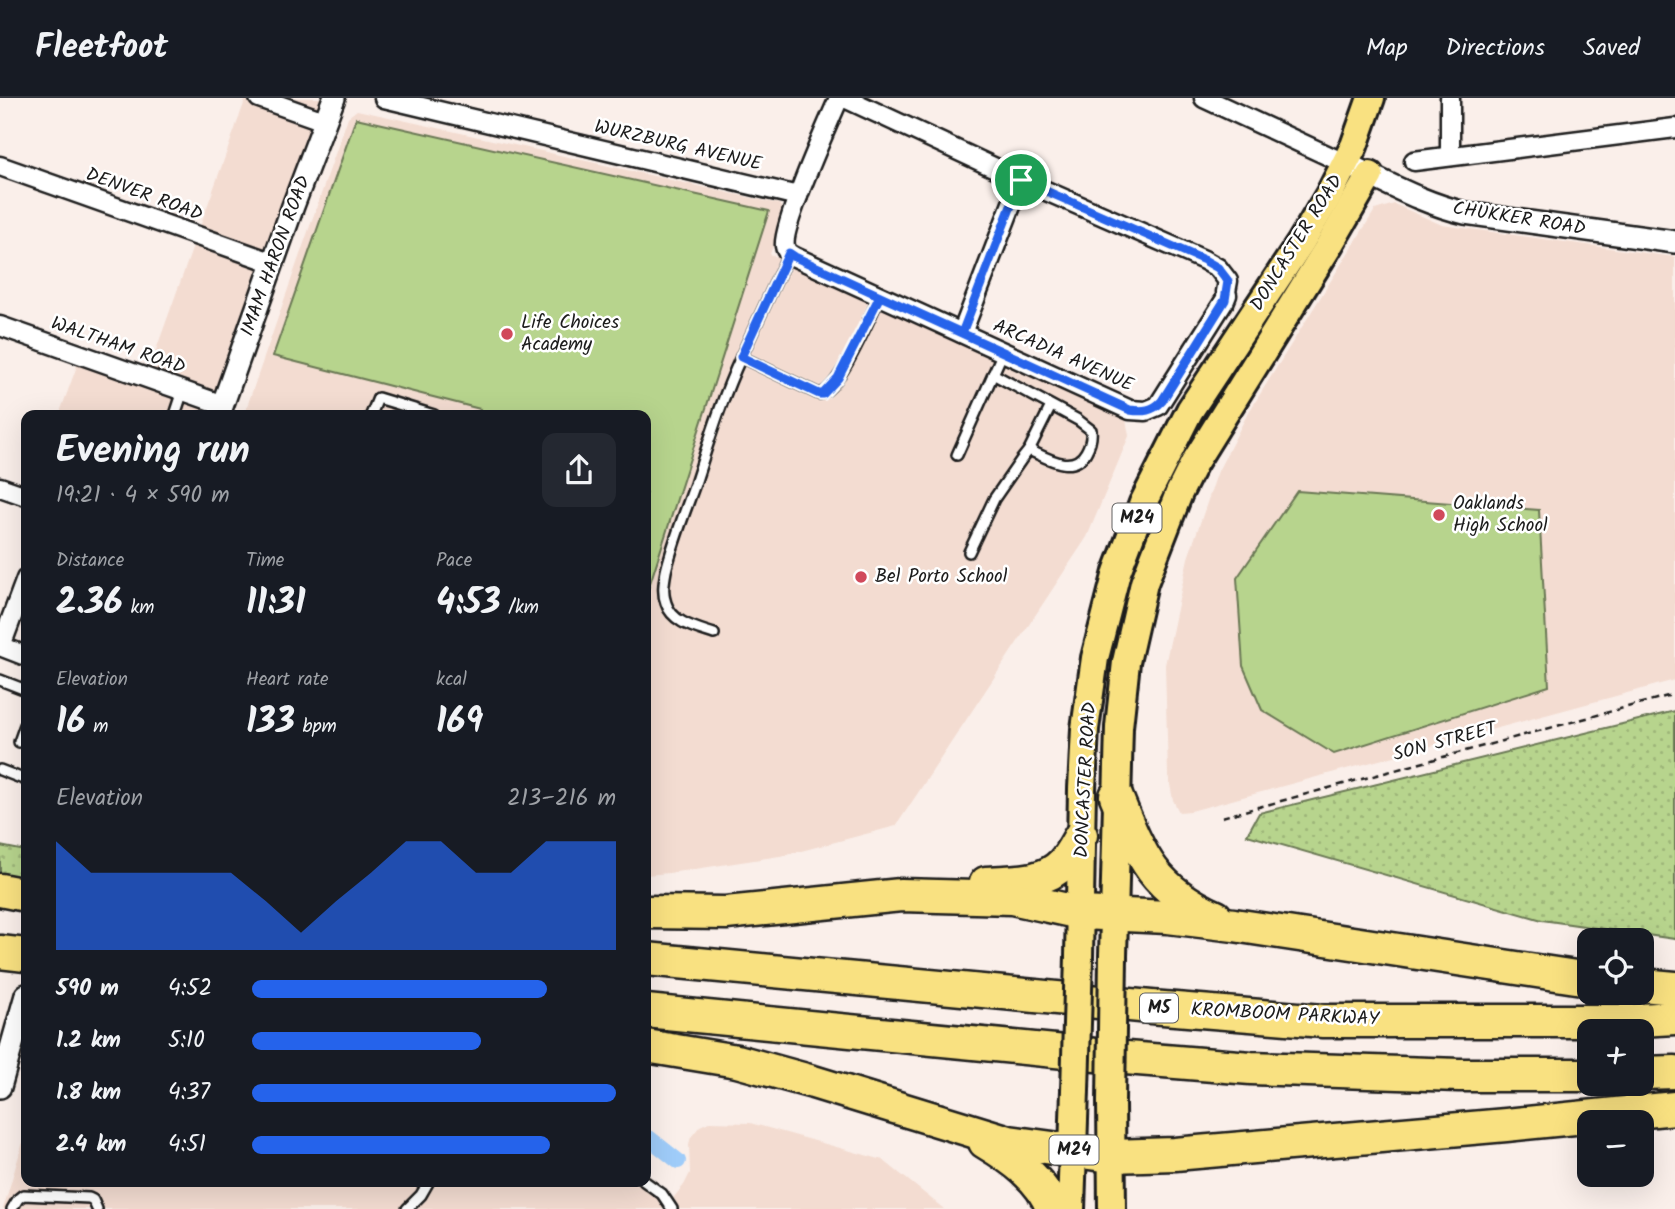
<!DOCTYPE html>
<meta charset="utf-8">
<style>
:root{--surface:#171b24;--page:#242831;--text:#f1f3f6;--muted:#9ea1a6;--line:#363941;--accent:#2563eb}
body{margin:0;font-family:Kalam,sans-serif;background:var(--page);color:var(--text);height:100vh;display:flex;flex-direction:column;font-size:26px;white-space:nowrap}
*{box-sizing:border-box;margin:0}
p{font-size:23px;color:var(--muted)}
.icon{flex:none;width:38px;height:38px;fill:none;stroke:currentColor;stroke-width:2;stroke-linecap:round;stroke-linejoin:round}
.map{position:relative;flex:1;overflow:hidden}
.details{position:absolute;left:21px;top:312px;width:630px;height:777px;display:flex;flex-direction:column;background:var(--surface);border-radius:14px;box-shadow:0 7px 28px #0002}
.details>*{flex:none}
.controls{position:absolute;left:1577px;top:830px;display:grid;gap:14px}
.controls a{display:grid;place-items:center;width:77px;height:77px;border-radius:14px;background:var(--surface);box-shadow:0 7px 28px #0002;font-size:35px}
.pin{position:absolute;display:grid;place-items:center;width:60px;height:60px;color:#fff;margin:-30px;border:4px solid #fff;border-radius:50%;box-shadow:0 2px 7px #0007}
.round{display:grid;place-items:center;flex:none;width:74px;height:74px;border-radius:14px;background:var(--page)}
.headline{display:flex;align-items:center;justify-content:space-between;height:119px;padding:0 35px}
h1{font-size:38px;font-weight:800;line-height:52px}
.figures{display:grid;grid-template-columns:repeat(3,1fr);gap:10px;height:119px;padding:7px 35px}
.figures div{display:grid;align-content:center}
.figures b{font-size:35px;font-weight:800}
.figures small{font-size:19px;font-weight:400}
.figures p{font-size:19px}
.chart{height:196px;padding:14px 35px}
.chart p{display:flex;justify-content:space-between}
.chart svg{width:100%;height:126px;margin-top:7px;fill:var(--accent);opacity:.7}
ul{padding:0 35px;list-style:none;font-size:23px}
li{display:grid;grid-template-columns:112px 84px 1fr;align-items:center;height:52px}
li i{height:18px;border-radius:9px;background:var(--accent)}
header{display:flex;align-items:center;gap:42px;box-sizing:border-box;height:98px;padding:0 35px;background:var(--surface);border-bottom:2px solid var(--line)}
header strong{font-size:33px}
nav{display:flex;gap:38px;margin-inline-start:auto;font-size:24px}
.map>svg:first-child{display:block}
.built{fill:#f3dcd1}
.grass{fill:url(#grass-dots);stroke:#6a7854;stroke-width:2}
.park{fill:#b7d48d;stroke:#6a7854;stroke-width:2}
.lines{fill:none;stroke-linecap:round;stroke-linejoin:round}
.canal{stroke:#9fccf9;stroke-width:16}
.service-casing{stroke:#1c1c1c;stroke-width:14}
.minor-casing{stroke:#1c1c1c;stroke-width:23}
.tertiary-casing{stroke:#1c1c1c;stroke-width:26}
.primary-casing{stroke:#1c1c1c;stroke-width:32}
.motorway-casing{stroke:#1c1c1c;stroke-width:37}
.path{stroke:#1c1c1c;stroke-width:2.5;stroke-dasharray:7 5;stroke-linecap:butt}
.service{stroke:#fff;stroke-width:9}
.minor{stroke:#fff;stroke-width:18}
.tertiary{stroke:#fff;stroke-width:21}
.primary{stroke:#f9e181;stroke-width:26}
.motorway{stroke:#f9e181;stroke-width:32}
.primary-bridge-casing{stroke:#1c1c1c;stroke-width:32;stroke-linecap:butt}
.primary-bridge{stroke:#f9e181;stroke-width:26}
.route-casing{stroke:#fff;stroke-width:14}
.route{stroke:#2563eb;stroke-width:9}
.poi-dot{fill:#d1495b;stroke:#fff;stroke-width:2.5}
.labels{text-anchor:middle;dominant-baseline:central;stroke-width:5;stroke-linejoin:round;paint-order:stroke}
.shield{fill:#fff;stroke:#606060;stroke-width:2}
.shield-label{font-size:18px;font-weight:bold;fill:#1c1c1c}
.street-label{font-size:19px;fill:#1c1c1c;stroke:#fff}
.poi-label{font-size:19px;fill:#1c1c1c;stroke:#fff;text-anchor:start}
</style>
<header>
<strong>Fleetfoot</strong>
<nav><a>Map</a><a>Directions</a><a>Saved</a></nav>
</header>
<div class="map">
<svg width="1675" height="1111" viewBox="0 0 1675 1111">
<defs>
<pattern id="grass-dots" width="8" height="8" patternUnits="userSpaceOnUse" patternTransform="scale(1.75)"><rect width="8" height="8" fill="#b7d48d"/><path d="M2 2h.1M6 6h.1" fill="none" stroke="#9db579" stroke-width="1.8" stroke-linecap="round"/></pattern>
</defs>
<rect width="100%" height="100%" fill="#faefea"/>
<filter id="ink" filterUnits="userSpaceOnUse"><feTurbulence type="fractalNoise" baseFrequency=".0143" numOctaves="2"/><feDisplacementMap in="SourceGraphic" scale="14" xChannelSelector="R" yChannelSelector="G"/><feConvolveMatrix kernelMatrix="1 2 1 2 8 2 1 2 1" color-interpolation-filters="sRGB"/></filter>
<g filter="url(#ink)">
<!-- built -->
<g class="built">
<path d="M246,0h88l-115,317h-160l22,-60 65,23z"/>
<path d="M357,12l422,94 6,9 -15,41 356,165 3,17 -42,101 -191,289 -110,29 -117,18 -23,2v-460h-402l104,-298z"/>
<path d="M1394,106l48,21 233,32v423l-484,131 -12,1 -6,-12 -5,-26 -3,-109 23,-107 30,-87 29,-56 128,-205z"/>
<path d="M709,1024l41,1 133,37 61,49h-941l23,-77v49h618l25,22 15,-18 6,-12 -1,-29 2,-7 9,-11z"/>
</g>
<!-- grass -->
<g class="grass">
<path d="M1675,613v228l-133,-19 -295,-85 12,-22z"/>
<path d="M0,748l26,5v27l-26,-2z"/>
</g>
<!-- park -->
<g class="park">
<path d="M356,20l413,93 -123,385v-181h-168l2,-6 -207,-53z"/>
<path d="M1297,393l242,19 10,176 -215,68 -72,-44 -19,-44 -6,-88z"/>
</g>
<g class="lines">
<!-- canal -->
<path class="canal" d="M646,1040h3l29,23"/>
<!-- service casing -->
<g class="service-casing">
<g id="service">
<path d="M789,155l-48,104 78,37c21,-3 51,-78 61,-98"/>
<path d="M993,276l85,46 13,10c1,8 -1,15 -5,22 -13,23 -39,6 -57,-2"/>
<path d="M175,317l8,-24"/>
<path d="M371,317l7,-17 56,17"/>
<path d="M957,357l46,-103"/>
<path d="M969,454l25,-53 27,-39 8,-10 22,-44"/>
<path d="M714,536c-18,-6 -42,-11 -48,-31 -4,-10 -2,-21 0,-32 7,-29 19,-59 29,-87 14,-43 27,-86 46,-127"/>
<path d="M0,582l26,10"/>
<path d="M19,644l7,-20"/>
<path d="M0,672l26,10"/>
<path d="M644,1083l18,13 10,15"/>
<path d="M12,1111l6,-10 5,-4 66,3 4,2 4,9"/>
<path d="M407,1111l14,-14 8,-14"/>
</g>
</g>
<!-- minor casing -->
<g class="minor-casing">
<g id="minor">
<path d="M259,0l65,23"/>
<path d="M384,0l414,98"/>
<path d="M839,0c-10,23 -58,130 -54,148 1,6 5,8 10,11l335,153 16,1 12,-5 67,-106 2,-5 -1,-3 2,-11 -10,-13 -14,-8 -183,-80 -176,-82"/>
<path d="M1204,0l142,66"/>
<path d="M1450,58v-58"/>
<path d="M1414,63l261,-33"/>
<path d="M0,68l274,97"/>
<path d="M0,228l223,79"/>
<path d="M962,235l59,-153"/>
<path d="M0,389l26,9"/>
<path d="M0,548l26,10"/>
<path d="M1,548l25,-67"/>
</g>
</g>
<!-- tertiary casing -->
<g class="tertiary-casing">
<g id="tertiary">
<path d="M1357,71c36,17 69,35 108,44l210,29"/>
<path d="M219,317l74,-209 41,-108"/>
<path d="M0,989l26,-92"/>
</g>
</g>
<!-- primary casing -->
<g class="primary-casing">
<g id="primary">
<path d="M1113,858l6,-229 7,-65 18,-79 35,-90 15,-30 133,-214 43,-74"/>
<path d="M1079,859l3,-168 3,-60 10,-71 22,-86 26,-69 47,-93 111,-168 28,-47 25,-49 17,-48"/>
<path d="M1111,1004l1,107"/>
<path d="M1071,1111l4,-119"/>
</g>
</g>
<!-- motorway casing -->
<g class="motorway-casing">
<g id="motorway">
<path d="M1116,698c25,61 37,93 100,121"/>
<path d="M986,785c24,-2 58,1 76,-19 8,-8 13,-19 19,-29"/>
<path d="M0,792l26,5"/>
<path d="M646,814l80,1 175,-18 111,3 69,15 87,4 66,8 355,54"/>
<path d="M0,854l26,3"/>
<path d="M646,861l505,48 172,14h299l53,-3"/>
<path d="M1642,887l33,3"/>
<path d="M646,913l480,47 125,10 208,7h130"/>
<path d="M646,948l91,15 76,21 196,60 102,14 64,-2 331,-29 169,-17"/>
<path d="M1642,975l33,-1"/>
<path d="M985,1044c25,15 58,37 67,67"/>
</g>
</g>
<!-- path -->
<path class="path" d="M1222,719l453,-123"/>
<!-- service -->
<use href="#service" class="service"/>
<!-- minor -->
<use href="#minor" class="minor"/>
<!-- tertiary -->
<use href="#tertiary" class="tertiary"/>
<!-- primary -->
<use href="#primary" class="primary"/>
<!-- motorway -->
<use href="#motorway" class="motorway"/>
<!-- primary-bridge casing -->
<g class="primary-bridge-casing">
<g id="primary-bridge">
<path d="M1075,992l4,-133"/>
<path d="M1111,1004l2,-146"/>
</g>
</g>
<!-- primary-bridge -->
<use href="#primary-bridge" class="primary-bridge"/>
</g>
</g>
<g class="lines" filter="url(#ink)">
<!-- route casing -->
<g class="route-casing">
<path id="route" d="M1021,82l-59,153 -82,-37 -42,82 -15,16h-4l-78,-37 48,-104 6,4c112,51 223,102 335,153 13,2 23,1 32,-9l63,-101 3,-19 -10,-13 -14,-8 -183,-80"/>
</g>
<!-- route -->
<use href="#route" class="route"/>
</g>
<!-- markers -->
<g class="poi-dot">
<circle cx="507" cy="236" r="7"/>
<circle cx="1439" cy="417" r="7"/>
<circle cx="861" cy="479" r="7"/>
</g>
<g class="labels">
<!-- shield labels -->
<g class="shield">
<rect x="1112.5" y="405.5" width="49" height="29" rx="5"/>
<rect x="1140" y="895.5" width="38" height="29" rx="5"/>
<rect x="1049.5" y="1037.5" width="49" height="29" rx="5"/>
</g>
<g class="shield-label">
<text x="1137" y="420">M24</text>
<text x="1159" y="910">M5</text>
<text x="1074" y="1052">M24</text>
</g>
<!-- street labels -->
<g class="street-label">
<text transform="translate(678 48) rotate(13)">WURZBURG AVENUE</text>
<text transform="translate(144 97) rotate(20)">DENVER ROAD</text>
<text transform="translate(1519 121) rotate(9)">CHUKKER ROAD</text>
<text transform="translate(1297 145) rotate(-58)">DONCASTER ROAD</text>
<text transform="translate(276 158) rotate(-70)">IMAM HARON ROAD</text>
<text transform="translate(118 248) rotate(19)">WALTHAM ROAD</text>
<text transform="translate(1063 258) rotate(24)">ARCADIA AVENUE</text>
<text transform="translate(1445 644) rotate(-15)">SON STREET</text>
<text transform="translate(1086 682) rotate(-87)">DONCASTER ROAD</text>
<text transform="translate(1285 917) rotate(3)">KROMBOOM PARKWAY</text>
</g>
<!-- poi labels -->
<g class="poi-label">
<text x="521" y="225">Life Choices<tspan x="521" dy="22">Academy</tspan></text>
<text x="1453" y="406">Oaklands<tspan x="1453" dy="22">High School</tspan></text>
<text x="875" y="479">Bel Porto School</text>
</g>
</g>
</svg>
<div class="controls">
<a><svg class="icon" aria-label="locate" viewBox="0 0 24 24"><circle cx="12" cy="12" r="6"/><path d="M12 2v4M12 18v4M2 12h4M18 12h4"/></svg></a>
<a>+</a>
<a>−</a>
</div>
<div class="pin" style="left:1021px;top:82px;background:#1e9e55"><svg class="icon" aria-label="arrive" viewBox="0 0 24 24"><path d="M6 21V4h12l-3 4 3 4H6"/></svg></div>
<section class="details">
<div class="headline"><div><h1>Evening run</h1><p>19:21 · 4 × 590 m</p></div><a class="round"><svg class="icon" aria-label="share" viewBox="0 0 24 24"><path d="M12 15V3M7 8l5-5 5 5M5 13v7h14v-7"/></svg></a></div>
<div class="figures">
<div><p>Distance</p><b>2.36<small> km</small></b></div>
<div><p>Time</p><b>11:31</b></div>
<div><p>Pace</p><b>4:53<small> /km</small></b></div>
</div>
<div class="figures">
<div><p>Elevation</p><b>16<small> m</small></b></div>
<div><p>Heart rate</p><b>133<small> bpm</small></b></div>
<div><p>kcal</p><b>169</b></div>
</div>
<div class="chart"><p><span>Elevation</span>213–216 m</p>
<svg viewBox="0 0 160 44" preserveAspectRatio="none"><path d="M0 44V6L10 17L20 17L30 17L40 17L50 17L60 27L70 38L80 27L90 17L100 6L110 6L120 17L130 17L140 6L150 6L160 6V44z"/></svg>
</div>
<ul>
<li><b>590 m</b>4:52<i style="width:81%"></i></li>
<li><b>1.2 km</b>5:10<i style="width:63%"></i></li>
<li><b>1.8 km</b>4:37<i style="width:100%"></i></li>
<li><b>2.4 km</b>4:51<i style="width:82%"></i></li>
</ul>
</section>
</div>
